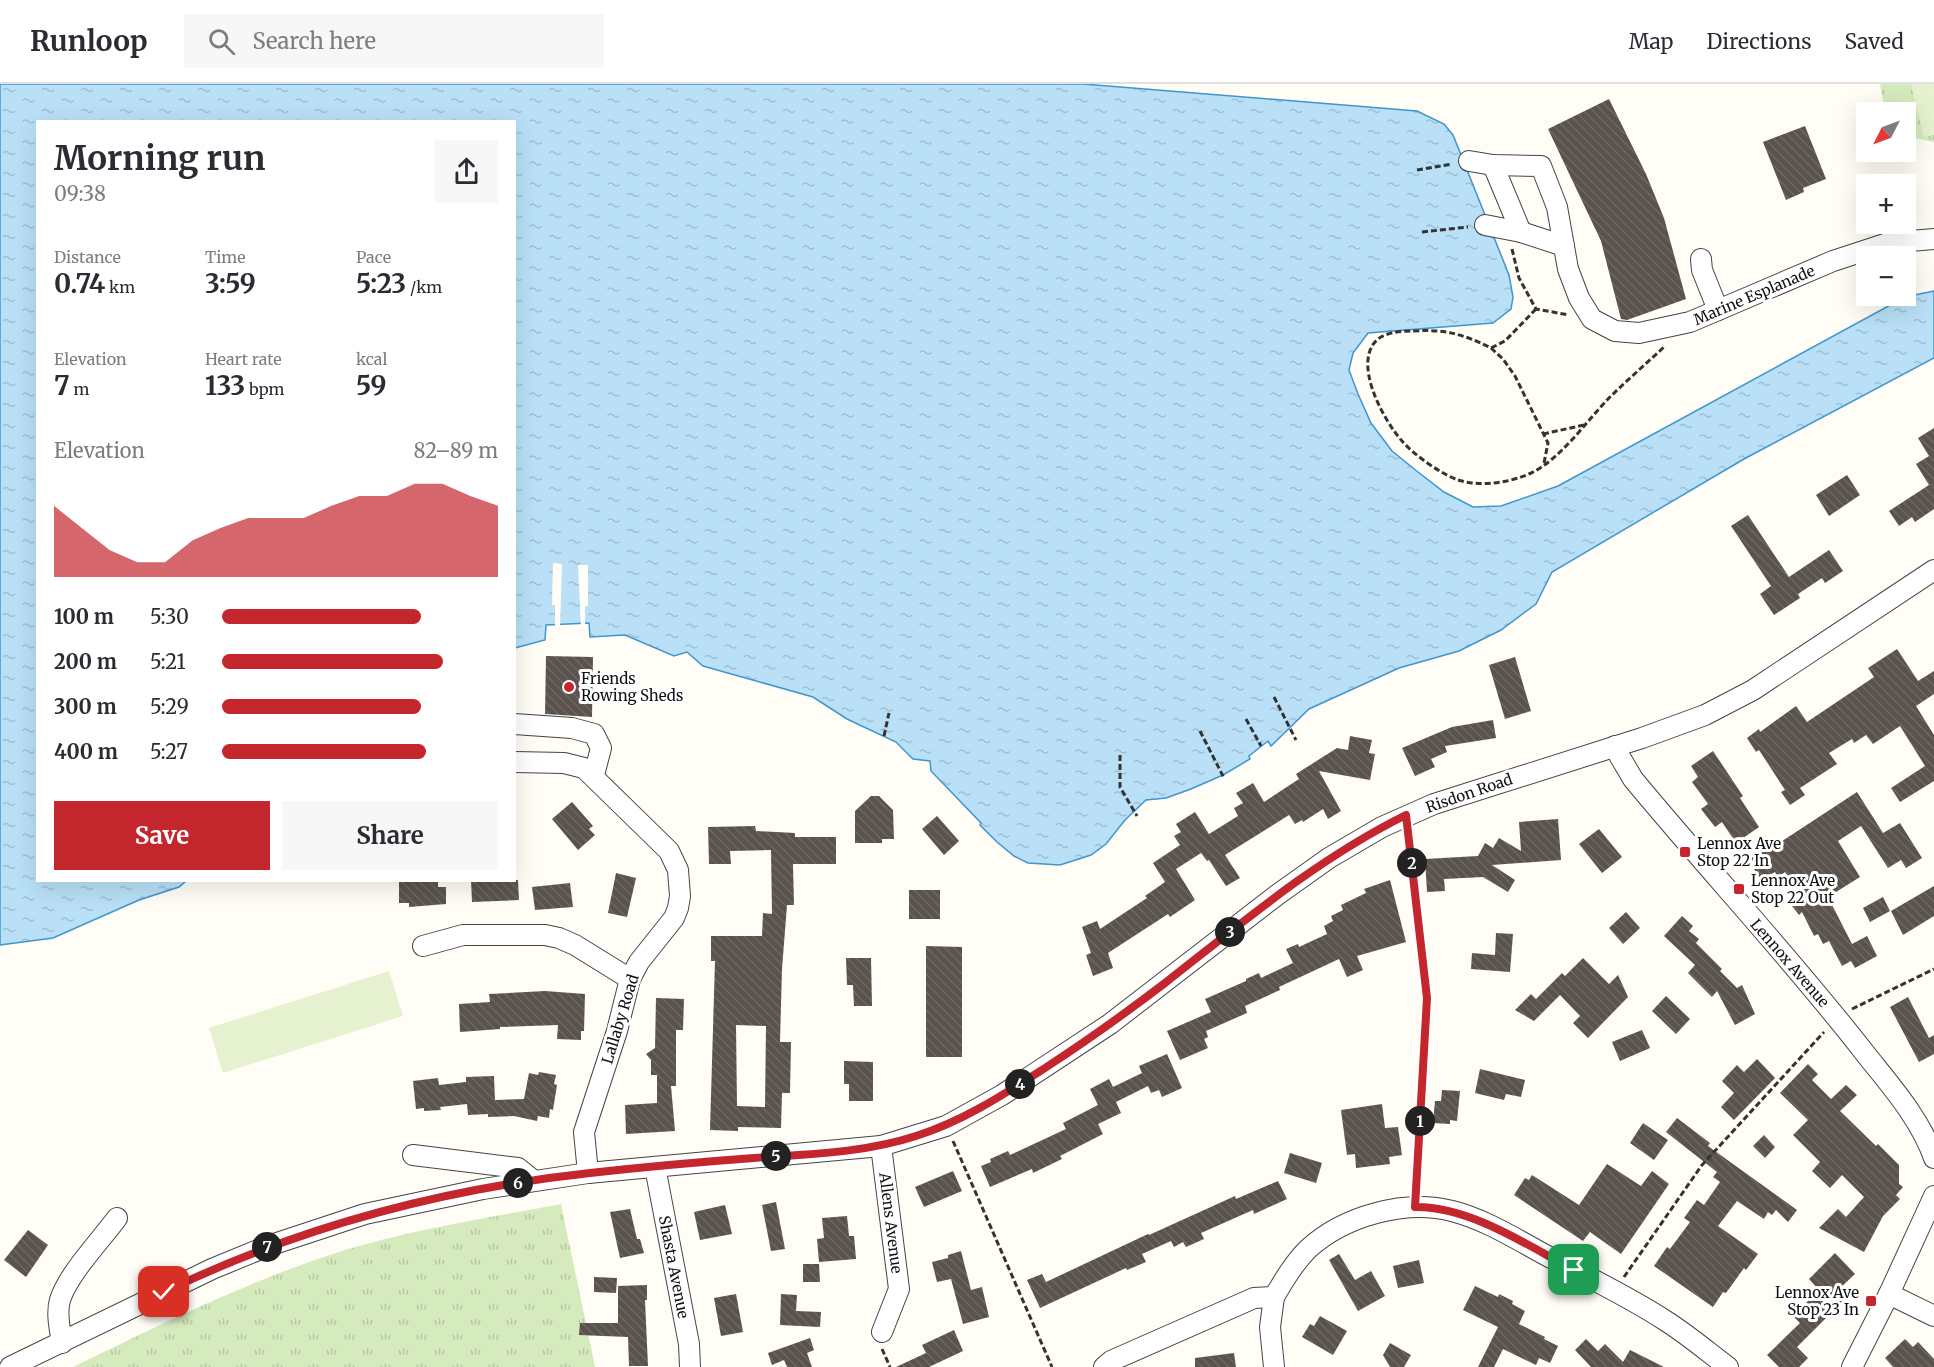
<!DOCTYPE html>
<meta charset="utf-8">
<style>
:root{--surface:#fff;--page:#f7f7f7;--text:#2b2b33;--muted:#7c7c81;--line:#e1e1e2;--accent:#c4262e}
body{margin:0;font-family:Merriweather,serif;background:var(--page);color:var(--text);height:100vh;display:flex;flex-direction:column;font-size:22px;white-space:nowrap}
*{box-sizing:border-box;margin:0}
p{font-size:20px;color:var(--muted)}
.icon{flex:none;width:33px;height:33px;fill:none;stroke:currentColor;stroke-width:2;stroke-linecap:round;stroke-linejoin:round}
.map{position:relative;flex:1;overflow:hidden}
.sheet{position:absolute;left:36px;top:36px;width:480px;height:762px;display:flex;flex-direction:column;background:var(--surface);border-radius:0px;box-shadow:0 6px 24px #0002}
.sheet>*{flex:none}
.needle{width:39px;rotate:228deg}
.fabs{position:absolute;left:1856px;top:18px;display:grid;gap:12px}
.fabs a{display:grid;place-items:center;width:60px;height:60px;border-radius:0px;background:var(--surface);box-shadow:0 6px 24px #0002;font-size:30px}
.pin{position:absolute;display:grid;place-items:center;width:51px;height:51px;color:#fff;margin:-26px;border-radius:12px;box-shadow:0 3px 9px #0006}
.km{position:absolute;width:30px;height:30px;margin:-15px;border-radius:50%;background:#222;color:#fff;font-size:16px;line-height:30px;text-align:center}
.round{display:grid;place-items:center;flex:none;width:63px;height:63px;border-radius:0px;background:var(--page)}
.head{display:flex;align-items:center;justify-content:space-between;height:102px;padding:0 18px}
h1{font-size:33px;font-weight:700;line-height:45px}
.figures{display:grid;grid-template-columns:repeat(3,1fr);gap:9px;height:102px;padding:6px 18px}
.figures div{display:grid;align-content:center}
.figures b{font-size:26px;font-weight:700}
.figures small{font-size:16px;font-weight:400}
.figures p{font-size:16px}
.chart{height:168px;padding:12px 18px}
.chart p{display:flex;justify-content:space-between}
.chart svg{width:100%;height:108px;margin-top:6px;fill:var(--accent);opacity:.7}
.cta{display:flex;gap:12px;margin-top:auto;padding:12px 18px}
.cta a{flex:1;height:69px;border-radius:0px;background:var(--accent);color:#fff;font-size:24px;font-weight:700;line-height:69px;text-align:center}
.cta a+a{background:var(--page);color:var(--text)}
ul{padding:0 18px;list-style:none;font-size:20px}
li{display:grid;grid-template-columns:96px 72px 1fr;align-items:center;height:45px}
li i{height:15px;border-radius:8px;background:var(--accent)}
header{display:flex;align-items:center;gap:36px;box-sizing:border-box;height:84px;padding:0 30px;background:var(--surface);border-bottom:2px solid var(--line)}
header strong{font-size:28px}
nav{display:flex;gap:33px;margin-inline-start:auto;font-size:21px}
.search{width:420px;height:54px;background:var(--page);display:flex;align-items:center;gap:15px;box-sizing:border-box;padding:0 21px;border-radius:0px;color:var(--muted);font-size:22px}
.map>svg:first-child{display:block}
.grass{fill:url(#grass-tufts)}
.pitch{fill:#e6f2cf}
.water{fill:url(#water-ripples);stroke:#3f96cf;stroke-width:1.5}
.pier{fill:#fffdf5}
.building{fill:url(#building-back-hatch);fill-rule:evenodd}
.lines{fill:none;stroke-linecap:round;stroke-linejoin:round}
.minor-casing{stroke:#444;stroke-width:22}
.path{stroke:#333;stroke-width:3;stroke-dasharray:6 3;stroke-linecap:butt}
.minor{stroke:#fff;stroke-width:20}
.route-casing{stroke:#fff;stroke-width:12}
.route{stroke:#c4262e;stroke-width:8}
.poi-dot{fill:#c4262e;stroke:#fff;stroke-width:2}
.labels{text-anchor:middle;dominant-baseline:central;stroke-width:6;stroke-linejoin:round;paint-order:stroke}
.street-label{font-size:15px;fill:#111;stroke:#fff}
.poi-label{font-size:15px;fill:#111;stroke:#fff;text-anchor:start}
</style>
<header>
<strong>Runloop</strong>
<div class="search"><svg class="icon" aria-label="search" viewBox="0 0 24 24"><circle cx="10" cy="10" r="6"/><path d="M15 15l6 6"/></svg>Search here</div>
<nav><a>Map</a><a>Directions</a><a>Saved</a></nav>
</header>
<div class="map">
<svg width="1934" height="1283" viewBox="0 0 1934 1283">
<defs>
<pattern id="grass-tufts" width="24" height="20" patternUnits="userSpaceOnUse" patternTransform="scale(1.5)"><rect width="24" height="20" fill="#d5ebbd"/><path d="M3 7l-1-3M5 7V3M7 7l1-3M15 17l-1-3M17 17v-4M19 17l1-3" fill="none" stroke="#b6c8a1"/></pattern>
<pattern id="water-ripples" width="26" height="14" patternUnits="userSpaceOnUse" patternTransform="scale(1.5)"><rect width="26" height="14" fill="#b9e0f7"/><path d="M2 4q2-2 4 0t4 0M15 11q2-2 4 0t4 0" fill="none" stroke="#9ebfd3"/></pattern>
<pattern id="building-back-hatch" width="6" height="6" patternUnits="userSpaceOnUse" patternTransform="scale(1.5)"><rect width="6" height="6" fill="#5a524d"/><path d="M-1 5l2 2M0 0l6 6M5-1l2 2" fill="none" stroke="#6d6662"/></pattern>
</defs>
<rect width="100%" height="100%" fill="#fffdf5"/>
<!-- grass -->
<g class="grass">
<path d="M1880,0h54v58l-29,-6v-24h-20z"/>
<path d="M561,1120l34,163h-522c88,-43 175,-86 269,-116 71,-22 146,-33 219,-47z"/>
</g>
<!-- pitch -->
<g class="pitch">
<path d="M1911,0h23v51l-10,2z"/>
<path d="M389,887l14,45 -180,57 -14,-45z"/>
</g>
<!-- water -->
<path class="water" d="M0,0h1083l334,27 27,13 9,11 56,140 4,22 -2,12 -18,14 -125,10 -15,20 -4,17 9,24 13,29 21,28 26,21 26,20 29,15 28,-1 57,-20 347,-189 29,-6v67l-190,101 -192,113 -16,32 -35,26 -42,21 -60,17 -90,41 -38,37 -3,-5 -19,15 1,3 -27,16 -32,14 -25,9 -20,2 -21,20 -19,24 -15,11 -31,10 -32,-2 -14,-7 -17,-14 -17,-17 1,-2 -50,-52 -1,-10 -17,-2 -17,-17 -49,-23 -34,-22 -110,-31 -16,-14 -13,4 -49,-21 -35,2 -1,-14 -43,2 -1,15 -30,8 -1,-526h-476v758l148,1 -7,6 -40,13 -86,38 -53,7z"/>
<!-- pier -->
<g class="pier">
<path d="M553,479l9,1 -2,64h-5v-23h-3z"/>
<path d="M578,481h10v41h-3v21h-4z"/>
</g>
<!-- building -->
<g class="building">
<path d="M1609,15l37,75 18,44 22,81 -59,21 -6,-1 -20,-78 -53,-112z"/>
<path d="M1805,42l21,53 -23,9 1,4 -18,8 -23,-58z"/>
<path d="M1934,344v81l-19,13 -3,-5 -13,9 -10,-15 40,-26 -13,-21 13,-8 -11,-18z"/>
<path d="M1847,391l13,20 -31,21 -13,-21z"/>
<path d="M1748,431l41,62 40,-27 14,21 -18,12 -3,-5 -24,16 2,4 -26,17 -14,-21 11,-8 -40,-60z"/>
<path d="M1897,565l21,32 16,-10v23l-18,12 18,29v46l-34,21 -9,-14 34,-22 -25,-40 -27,18 -7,-9 -12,8 -2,-4 -23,14 8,11 -37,24 5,7 -15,10 -9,-13 4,-2 -26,-40 -3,2 -9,-14 12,-9 1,3 36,-26 11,16 67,-45 -6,-9z"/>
<path d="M546,572l47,1 -1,60 -47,-3z"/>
<path d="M1515,573l16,54 -26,8 -16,-54z"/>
<path d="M1493,636l3,18 -51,8 2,6 -16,7 4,8 -20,9 -13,-28 50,-21z"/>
<path d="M1350,652l22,4 -3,13 6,1 -5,26 -51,-9 22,40 -13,8 -5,-10 -20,13 -1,-2 -7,4 -6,-9 -64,40 15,23 -14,8 -17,-26 -2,1 -6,-8 -25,16 19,31 -25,17 -2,-3 -60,39 5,15 -20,8 -7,-21 5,-2 -9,-26 15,-6 3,8 47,-31 -2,-2 20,-14 -12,-19 27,-18 -6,-9 7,-4 -5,-8 19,-12 14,22 29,-18 -4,-8 9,-5 -7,-10 17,-10 11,19 35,-23 -3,-5 41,-26 11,2z"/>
<path d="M1713,667l30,45 -3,2 19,29 -23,16 -14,-21 -7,5 -14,-18 7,-5 -16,-22 6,-5 -7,-11z"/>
<path d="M1857,708l26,41 17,-10 22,35 -16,10 -5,-8 -13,8 -27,-42 -23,15 22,36 -32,20 24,47 15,-8 10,20 -22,12 -4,-7 -9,5 -13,-25 -6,3 -5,-10 -4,2 -12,-24 -3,3 -10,-13 11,-8 -15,-22 -7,5 -3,-5 -14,8 -7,-11 3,-2 -6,-9 21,-12 1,1z"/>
<path d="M871,712h8l14,14 1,29h-12v4h-27v-32z"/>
<path d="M572,718l21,24 -4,3 6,6 -17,15 -26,-31z"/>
<path d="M937,732l22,25 -15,14 -22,-26z"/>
<path d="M1558,735l3,41 -69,5 23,15 -7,12 -25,-15 -39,2 1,12 -18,1 -2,-33 53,-3 7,-13 8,5 6,-10 22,13 -2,-29z"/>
<path d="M755,742l1,5 39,2v4h41v27h-43l1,41h-7l-5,64 -2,73h11l-1,51h-8l-1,35 -43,-1v4l-28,-1 5,-169h-4v-25h51l1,-23 9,1 -1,-64 -41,1 1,13h-22l-1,-37zM736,941l30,1 -1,81 -28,-1z"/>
<path d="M1599,745l23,28 -20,16 -23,-29z"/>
<path d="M616,789l20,5 -9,39 -19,-4z"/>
<path d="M399,796h39v7h8v17l-37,3v-4h-10z"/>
<path d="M471,796h47l1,20 -47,2z"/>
<path d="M1390,796l16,62 -49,14 6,14 -16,7 -8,-18 -60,28 1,3 -35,16 2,7 -41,18 2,6 -4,2 4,9 -28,12 -13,-29 44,-19 -6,-13 41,-18v-2l13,-6 2,5 32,-15 -7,-14 12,-5 1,3 28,-13 -3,-8 9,-5 -2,-5 12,-6 -2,-5 25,-12 -2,-4z"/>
<path d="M570,799l3,24 -38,3 -3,-23z"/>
<path d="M1934,802v30l-31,19 -12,-24z"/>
<rect x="909" y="806" width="31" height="29"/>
<path d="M1883,813l7,14 -20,11 -7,-14z"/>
<path d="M1626,828l14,16 -17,16 -14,-16z"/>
<path d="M1682,832l11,10 -4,5 10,8 -3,4 26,26 -2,2 17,17 5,-3 13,29 -20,11 -18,-34 -5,6 -24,-24 7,-8 -31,-29z"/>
<path d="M1496,849l17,1 -3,38 -39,-3 1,-16 23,2z"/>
<path d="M926,862l36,1v110h-36z"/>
<path d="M846,874h25l1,48h-18l-1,-21h-6z"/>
<path d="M1583,874l26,26 9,-9 10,22 -40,41 -15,-15 7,-7 -20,-21 -26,26 -19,-11 16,-16 5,5 26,-26 3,3z"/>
<path d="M545,907l40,3 -1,37h-3v9l-24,-1 1,-14 -58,2v2l-40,3 -1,-28 31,-2 -1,-8z"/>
<path d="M1666,912l24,23 -14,15 -24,-23z"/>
<path d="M1908,913l21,41 5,-3v19l-15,8 -29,-55z"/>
<path d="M656,914l28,1 -1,31h-7v56h-5l4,45 -49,3 -1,-29 32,-2v-28h-6v-15l-5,-6 9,-6z"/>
<path d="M1642,946l8,18 -30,13 -8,-19z"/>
<path d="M1167,970l15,34 -20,9 -3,-7 -8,3 -3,-7 -32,16 5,11 -23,11 5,10 -43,22 2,3 -29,14 -1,-4 -42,18 -9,-21 10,-4 -1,-3 18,-8 2,4 56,-26 -3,-6 35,-18 -8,-16 19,-10 4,8 29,-14 -3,-7z"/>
<path d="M1757,975l18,19 -41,42 -13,-13 13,-14 -12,-12 15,-16 7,7z"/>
<path d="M844,977l29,1v39h-24v-17h-5z"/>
<path d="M1808,980l10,10 -6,6 19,19 15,-14 11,10 -17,16 36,35 2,-2 21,21v19l4,3 -7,8 4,4 -17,17 -19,36 -45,-24 19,-19 8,8 18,-20 -22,-22 -12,13 -18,-17 8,-9 -27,-27 15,-15 -28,-27z"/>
<path d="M1480,985l45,11 -4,17 -15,-3 -2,6 -29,-7z"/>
<path d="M539,988l17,3 -2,9 3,1 -4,25 -3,-1 -1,9 -11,-2 -1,5 -23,-5 -26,1v-3l-20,1 -1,-11 -27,3 1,3 -17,1v-3l-8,1 -3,-28 25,-3 1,7 27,-3v-5l28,-1 1,24 29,-1 5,-26 9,2z"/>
<path d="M1442,1006l18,1 -3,30 -7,-1v4l-17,-1 2,-22h6z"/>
<path d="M1382,1020l3,24 13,-1 4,28 -13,2 1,7 -34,4 -1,-14 -8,1 -6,-45z"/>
<path d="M1677,1034l33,25 -2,3 89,64 -9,12 -12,-12 -4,5 -4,-3 -4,7 -27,-18 -19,25 40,28 -12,16 -2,-2 -18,25 -3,-1 -10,15 -59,-41 13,-19 3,2 20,-27 -6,-4 13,-18 7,5 16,-23 -7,-5 4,-5 -51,-40z"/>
<path d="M1643,1039l25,17 -14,20 -24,-17z"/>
<path d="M1764,1051l11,12 -10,11 -12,-12z"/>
<path d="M1290,1069l32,10 -6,20 -32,-10z"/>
<path d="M1607,1080l34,22 11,-15 17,13 -48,70 -31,-22 -7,9 -69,-46 11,-17 4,2 3,-5 47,30z"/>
<path d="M953,1087l9,20 -38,16 -9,-20z"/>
<path d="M1278,1097l9,18 -33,15 -1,-4 -52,23 3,6 -18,8 -3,-5 -9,5 -3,-6 -29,13 4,8 -19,8 -1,-2 -86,40 -13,-28 15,-6 4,8 102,-48 1,1 86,-39 1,3z"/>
<path d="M776,1118l9,47 -14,2 -9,-46z"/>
<path d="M725,1121l7,29 -32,6 -6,-28z"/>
<path d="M630,1125l7,30h3l4,14 -24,5 -10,-46z"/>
<path d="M847,1132l2,20h5l2,23 -37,3 -2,-23 7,-1 -2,-20z"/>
<path d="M28,1146l20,15 -22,32 -22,-17z"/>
<path d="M961,1167l10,39 11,-3 7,30 -26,7 -12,-45 -14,3 -5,-20 16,-4v-3z"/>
<path d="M1835,1169l20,21 -16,15 8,8 -50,50 11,11 -9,9h-20l-12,-12 33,-32 -7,-7 26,-26 -10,-11z"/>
<path d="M1339,1170l16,26 16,-9 14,25 -27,15 -29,-51z"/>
<path d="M1419,1176l5,23 -26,5 -5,-22z"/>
<path d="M803,1180h16l1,18h-17z"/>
<path d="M594,1193l23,1 -1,15 -22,-1z"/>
<path d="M647,1201v15h-2l3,66h-19l-1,-29 -49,-2 1,-12h38v-37z"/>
<path d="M1475,1202l23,11 1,-3 14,7 -1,3 13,7 -6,13 26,13 -1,2 14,7 -8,17 -11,-5 -3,7 -33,-16 -9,18h-16l20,-40 -35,-17z"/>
<path d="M736,1210l7,38 -22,4 -7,-38z"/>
<path d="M781,1210l16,1 -1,16 25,1 -1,15 -40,-2z"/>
<path d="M1320,1232l27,15 -14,24 -31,-18 8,-13 4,2z"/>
<path d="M954,1246l9,21 -34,16h-33l30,-14 -4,-8z"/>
<path d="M810,1254l4,12 -7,3 5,14h-25l-3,-7 -12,5 -4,-12z"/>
<path d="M1586,1255l12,12 7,-7 18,18 7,-12 34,17h-73l-16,-17z"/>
<path d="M1905,1255l8,8 5,-5 16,17v8h-41l-8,-9z"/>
<path d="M1390,1259l21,12 -7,12h-14l-7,-12z"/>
<path d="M1234,1269l2,14h-41v-9z"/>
</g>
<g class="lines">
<!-- minor casing -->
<g class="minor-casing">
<g id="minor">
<path d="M1469,77l24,4 48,1 16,41 11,62 11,29 13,21 23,12 24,2 51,-11 143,-61 55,-18 46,-4"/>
<path d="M1493,81l28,67"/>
<path d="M1485,141l36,7 43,14"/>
<path d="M1701,175l1,11 16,40"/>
<path d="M514,640l58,4 22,6 7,14 -7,27"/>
<path d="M1615,662l5,11 13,22c76,92 158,179 231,273 26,33 56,66 70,106"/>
<path d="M514,678l50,1 20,5 85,83 9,19 2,26 -2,12 -4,10 -35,44 -9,17 -13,52 -33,101 4,41"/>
<path d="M423,862l40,-11h82l14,3 16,7 55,34"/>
<path d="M881,1062l18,143 -17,43"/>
<path d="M413,1071l105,13 15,12"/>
<path d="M655,1083l34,177 1,23"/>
<path d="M1889,1210l45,22"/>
<path d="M62,1259c-2,-13 -6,-30 -2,-43 8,-26 41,-60 57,-82"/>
<path d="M10,1283l202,-98 56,-23 97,-32 118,-25 105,-16 293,-27 65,-20 56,-31 108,-71 167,-129 52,-37 53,-31 52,-23 208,-66 63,-23 48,-25 181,-120"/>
<path d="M1104,1283l7,-6 143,-63 20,-1c10,-17 20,-34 34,-48 36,-33 97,-50 144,-38 36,9 70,32 103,49 37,19 76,38 111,61 22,14 42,31 62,46"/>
<path d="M1274,1283l-4,-40 4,-30"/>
<path d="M1852,1283l37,-73 45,-98"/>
</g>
</g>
<!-- path -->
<g class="path">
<path d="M1417,86l35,-6"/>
<path d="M1422,148l46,-5"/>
<path d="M1512,165l7,29 17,31 33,6"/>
<path d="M1536,225l-31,32 -14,7c-28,-14 -46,-19 -78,-17 -11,0 -26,1 -35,8 -27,23 6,82 24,102 12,14 39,33 56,39 22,7 50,3 71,-6 30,-13 57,-52 79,-75 18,-18 38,-35 57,-53"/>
<path d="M1491,264l12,11 12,17 33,67 -4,20"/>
<path d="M1543,350l41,-9"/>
<path d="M1274,613l22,43"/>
<path d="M1246,635l15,27"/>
<path d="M1200,647l24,47"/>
<path d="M884,652l5,-23"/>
<path d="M1120,671v32l17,29"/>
<path d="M1408,751l19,163 -11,192"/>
<path d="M1852,925l82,-40"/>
<path d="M953,1057l99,226"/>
<path d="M1624,1193l78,-112 122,-133"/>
<path d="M882,1265l8,18"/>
</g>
<!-- minor -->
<use href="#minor" class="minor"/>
</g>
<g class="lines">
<!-- route casing -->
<g class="route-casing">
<path id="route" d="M164,1208c135,-65 277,-103 426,-119 54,-6 109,-11 164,-15 54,-4 110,-5 162,-22 48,-15 90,-43 132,-70 40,-26 79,-54 117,-83 78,-61 152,-124 241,-168l21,183 -12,209c54,-1 112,38 159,63"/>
</g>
<!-- route -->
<use href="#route" class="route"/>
</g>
<!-- markers -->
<g class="poi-dot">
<circle cx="569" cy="603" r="6"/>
<rect x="1679" y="762" width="12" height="12" rx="3"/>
<rect x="1733" y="799" width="12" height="12" rx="3"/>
<rect x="1865" y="1211" width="12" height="12" rx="3"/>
</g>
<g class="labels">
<!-- street labels -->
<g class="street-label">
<text transform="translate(1754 211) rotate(-23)">Marine Esplanade</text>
<text transform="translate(1469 709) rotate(-19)">Risdon Road</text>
<text transform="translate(1790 879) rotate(49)">Lennox Avenue</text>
<text transform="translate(620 935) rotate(-73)">Lallaby Road</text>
<text transform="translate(891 1139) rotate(83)">Allens Avenue</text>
<text transform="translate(674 1183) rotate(79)">Shasta Avenue</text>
</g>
<!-- poi labels -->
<g class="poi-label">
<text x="581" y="594">Friends<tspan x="581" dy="17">Rowing Sheds</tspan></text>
<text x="1697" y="759">Lennox Ave<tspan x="1697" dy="17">Stop 22 In</tspan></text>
<text x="1751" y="796">Lennox Ave<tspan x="1751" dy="17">Stop 22 Out</tspan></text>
<text x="1859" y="1208" text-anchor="end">Lennox Ave<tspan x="1859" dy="17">Stop 23 In</tspan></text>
</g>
</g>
</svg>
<div class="fabs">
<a><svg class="needle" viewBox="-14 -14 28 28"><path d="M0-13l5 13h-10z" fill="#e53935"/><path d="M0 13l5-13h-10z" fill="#7c7c81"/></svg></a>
<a>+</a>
<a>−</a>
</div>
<div class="pin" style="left:1574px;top:1186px;background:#1e9e55"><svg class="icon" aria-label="arrive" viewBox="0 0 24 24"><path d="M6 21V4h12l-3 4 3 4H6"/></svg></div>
<div class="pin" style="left:164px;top:1208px;background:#d93025"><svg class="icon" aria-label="check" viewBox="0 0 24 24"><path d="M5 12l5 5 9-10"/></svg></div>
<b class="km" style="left:1420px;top:1037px">1</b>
<b class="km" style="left:1412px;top:779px">2</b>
<b class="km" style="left:1230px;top:848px">3</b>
<b class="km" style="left:1020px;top:1000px">4</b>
<b class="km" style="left:776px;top:1072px">5</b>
<b class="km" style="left:518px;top:1099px">6</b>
<b class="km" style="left:267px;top:1163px">7</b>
<section class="sheet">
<div class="head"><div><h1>Morning run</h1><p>09:38</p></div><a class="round"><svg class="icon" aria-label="share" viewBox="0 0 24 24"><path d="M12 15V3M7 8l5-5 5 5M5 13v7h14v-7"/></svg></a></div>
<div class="figures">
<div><p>Distance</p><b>0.74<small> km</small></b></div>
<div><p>Time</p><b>3:59</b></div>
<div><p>Pace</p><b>5:23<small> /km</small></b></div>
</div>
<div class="figures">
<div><p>Elevation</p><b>7<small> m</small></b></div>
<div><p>Heart rate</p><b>133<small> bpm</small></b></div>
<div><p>kcal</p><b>59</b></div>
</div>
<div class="chart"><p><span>Elevation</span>82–89 m</p>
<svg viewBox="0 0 160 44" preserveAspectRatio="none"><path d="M0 44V15L10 24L20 33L30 38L40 38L50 29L60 24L70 20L80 20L90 20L100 15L110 11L120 11L130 6L140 6L150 11L160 15V44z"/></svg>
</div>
<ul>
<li><b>100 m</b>5:30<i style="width:72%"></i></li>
<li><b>200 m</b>5:21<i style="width:80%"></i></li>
<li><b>300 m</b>5:29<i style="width:72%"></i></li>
<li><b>400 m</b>5:27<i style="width:74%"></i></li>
</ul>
<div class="cta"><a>Save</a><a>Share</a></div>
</section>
</div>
